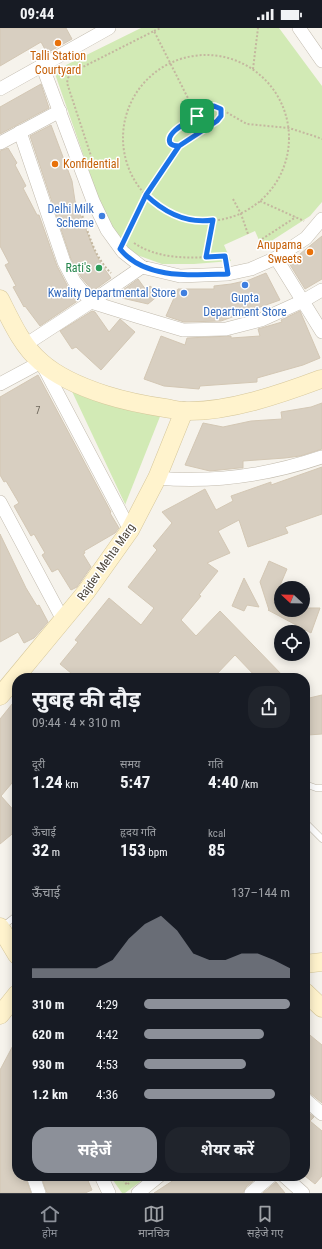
<!DOCTYPE html>
<html lang="hi">
<meta charset="utf-8">
<style>
:root{--surface:#171b24;--page:#20242c;--text:#f1f3f6;--muted:#9ea1a6;--line:#363941;--accent:#8c9099}
body{margin:0;font-family:"Roboto Condensed","Noto Sans Devanagari",sans-serif;background:var(--page);color:var(--text);height:100vh;display:flex;flex-direction:column;font-size:15px;white-space:nowrap}
*{box-sizing:border-box;margin:0}
p{font-size:13px;color:var(--muted)}
.icon{flex:none;width:22px;height:22px;fill:none;stroke:currentColor;stroke-width:2;stroke-linecap:round;stroke-linejoin:round}
.map{position:relative;flex:1;overflow:hidden}
.panel{position:absolute;left:12px;top:645px;width:298px;height:508px;display:flex;flex-direction:column;background:var(--surface);border-radius:16px;box-shadow:0 2px 10px #0003}
.panel>*{flex:none}
.needle{width:26px;rotate:292deg}
.tools{position:absolute;left:274px;top:553px;display:grid;gap:8px}
.tools a{display:grid;place-items:center;width:36px;height:36px;border-radius:50%;background:var(--surface);box-shadow:0 2px 10px #0003;font-size:20px}
.pin{position:absolute;display:grid;place-items:center;width:34px;height:34px;color:#fff;margin:-17px;border-radius:8px;box-shadow:0 2px 6px #0006}
.round{display:grid;place-items:center;flex:none;width:42px;height:42px;border-radius:16px;background:var(--page)}
.head{display:flex;align-items:center;justify-content:space-between;height:68px;padding:0 20px}
h1{font-size:22px;font-weight:700;line-height:30px}
.figures{display:grid;grid-template-columns:repeat(3,1fr);gap:6px;height:68px;padding:4px 20px}
.figures div{display:grid;align-content:center}
.figures b{font-size:17px;font-weight:700}
.figures small{font-size:11px;font-weight:400}
.figures p{font-size:11px}
.chart{height:112px;padding:8px 20px}
.chart p{display:flex;justify-content:space-between}
.chart svg{width:100%;height:72px;margin-top:4px;fill:var(--accent);opacity:.7}
.action{display:flex;gap:8px;margin-top:auto;padding:8px 20px}
.action a{flex:1;height:46px;border-radius:16px;background:var(--accent);color:#fff;font-size:16px;font-weight:700;line-height:46px;text-align:center}
.action a+a{background:var(--page);color:var(--text)}
ul{padding:0 20px;list-style:none;font-size:13px}
li{display:grid;grid-template-columns:64px 48px 1fr;align-items:center;height:30px}
li i{height:10px;border-radius:5px;background:var(--accent)}
.status{display:flex;justify-content:space-between;align-items:center;height:28px;padding:0 20px;background:var(--surface);direction:ltr}
.status svg{height:11px;fill:currentColor}
.dock{display:flex;justify-content:space-around;align-items:center;height:56px;border-top:1px solid var(--line);background:var(--surface);font-size:11px;color:var(--muted)}
.dock a{display:grid;justify-items:center;gap:2px}
.dock .current{color:var(--accent)}
.map>svg:first-child{display:block}
.green{fill:#d2eab5}
.building{fill:#d8cfc1;stroke:#d3c7b4}
.lines{fill:none;stroke-linecap:round;stroke-linejoin:round}
.lane-casing{stroke:#c2bbae;stroke-width:7}
.street-casing{stroke:#c2bbae;stroke-width:14}
.secondary-casing{stroke:#d6c79b;stroke-width:19}
.path{stroke:#c4b79f;stroke-width:2;stroke-dasharray:2 2;stroke-linecap:butt}
.lane{stroke:#fff;stroke-width:6}
.street{stroke:#fff;stroke-width:13}
.secondary{stroke:#fff3cd;stroke-width:18}
.route-casing{stroke:#fff;stroke-width:8}
.route{stroke:#1a73e8;stroke-width:5}
.food-dot{fill:#e8710a;stroke:#fff;stroke-width:1.5}
.shop-dot{fill:#3f7fe0;stroke:#fff;stroke-width:1.5}
.leisure-dot{fill:#2e9e5b;stroke:#fff;stroke-width:1.5}
.labels{text-anchor:middle;dominant-baseline:central;stroke-width:3;stroke-linejoin:round;paint-order:stroke}
.number-label{font-size:10px;fill:#6e675b}
.food-label{font-size:12px;fill:#c56008;stroke:#fff}
.shop-label{font-size:12px;fill:#366cbe;stroke:#fff;text-anchor:end}
.leisure-label{font-size:12px;fill:#27864d;stroke:#fff;text-anchor:end}
.street-label{font-size:12px;fill:#4b4439;stroke:#fff}
</style>
<div class="status"><b>09:44</b><svg viewBox="0 0 49 12"><path d="M0 12V9h3v3zM5 12V6h3v6zM10 12V3h3v9zM15 12V0h3v12zM26 1h20v11H26zM47 4h2v5h-2z"/></svg></div>
<div class="map">
<svg width="322" height="1165" viewBox="0 0 322 1165">
<rect width="100%" height="100%" fill="#f6f3ec"/>
<!-- green -->
<g class="green">
<path d="M141,0h138l43,58v116l-12,14 -48,31 -7,-16 -31,14 7,16 -37,3h-32l-25,-9 -14,-9 -18,-29 -51,-146z"/>
<path d="M69,357l92,29 -36,91v-1z"/>
<path d="M110,1148h38l-23,17h-3z"/>
</g>
<!-- building -->
<g class="building">
<path d="M0,0h66l6,11 -25,14 -6,-11 -41,24z"/>
<path d="M41,56l8,24 -49,26v-27z"/>
<path d="M51,97l21,56 3,20 19,49 7,14 10,14 -18,13 -12,-14 -10,-18 -41,-123z"/>
<path d="M8,120l9,15 -2,2 11,21 -3,2 14,27h2l18,51 10,19 12,15 -39,26 -15,-20 -1,1 -11,-20 3,-1 -11,-21 4,-2 -9,-17v-95z"/>
<path d="M322,208v43l-17,10 -16,-26z"/>
<path d="M266,245l14,27 -59,21 -37,1 -18,-6 12,-27h36v-3l17,-2 18,-4z"/>
<path d="M138,251l8,11 4,-4 10,8 -12,10 -26,-6 4,-3 -3,-5z"/>
<path d="M92,283l3,1 14,20 11,-13 15,13 -34,38 -25,-23 -4,2 -12,-18z"/>
<path d="M300,283l20,47 -17,7 -46,13v4l-57,4 -1,3 -35,-3 -20,-7 17,-43 24,9 2,-7 44,-2v2l29,-2 -2,-7 24,-7 -1,-2z"/>
<path d="M38,347l73,137 -1,1 9,15 -4,5 -31,18 1,2 -2,1 8,13 -14,20 -6,3 -13,-21 -6,3 -10,-17 3,-2 -11,-19 -3,2 -17,-30 5,-3 -13,-22 -2,1 -4,-7v-78z"/>
<path d="M322,375v46l-22,7 -15,2 -42,3v7h-4l-29,3 -25,-6 18,-42 20,4 28,-6 31,-2 -1,-7 30,-5z"/>
<path d="M322,439v47l-37,13 3,6 -40,14 -9,-27 -21,11 12,22 -23,10 11,8 -19,24 2,1 -20,24 15,16 24,-25 65,67h-28l-22,-23 -22,23h-136l-17,-14 18,-22 -3,-2 34,-42 32,27 13,-17 -26,-21 29,-37 -4,-4 19,-23 -10,-11 43,-23 11,21 17,-9 -2,-5 40,-14v3z"/>
<path d="M0,506l26,54 11,18 2,-1 9,17 -14,16 -10,5 -6,-11 -18,10z"/>
<path d="M269,533l18,8 -14,33 8,3v5h23v-2h16l-9,25 -43,-23h1l-9,-28z"/>
<path d="M244,550l15,29 -12,-2 -3,6 -12,-5z"/>
<path d="M322,667v39l-14,1 -1,-3h-2v-33z"/>
<path d="M17,670v79l-16,19 16,18v16l-17,14v-125z"/>
<path d="M305,1003l17,14v58l-12,-10 -5,-2z"/>
<path d="M17,1010v138h8l6,17h-31v-123z"/>
<path d="M305,1082l9,7 -4,4 12,10v45l-7,8 -10,-8z"/>
<path d="M41,1148h45l6,14 -7,3h-38z"/>
<path d="M180,1148h79l-13,11 -3,6h-89z"/>
<path d="M276,1154l9,11h-22z"/>
</g>
<g class="lines">
<!-- lane casing -->
<g class="lane-casing">
<g id="lane">
<path d="M305,756l11,4h6"/>
<path d="M305,794l17,17"/>
<path d="M2,899l15,-12"/>
</g>
</g>
<!-- street casing -->
<g class="street-casing">
<g id="street">
<path d="M299,0l23,33"/>
<path d="M42,37l51,136 14,29 16,22 19,15 38,9 48,-2 23,-5 25,-11 30,-20 16,-19"/>
<path d="M0,61l109,-61"/>
<path d="M20,104l44,130 10,19 17,21 45,14 47,14 43,-1 35,-9 42,-19 19,-11"/>
<path d="M0,115l60,-32"/>
<path d="M276,230l46,74"/>
<path d="M25,317l66,-43 51,-35"/>
<path d="M0,356l41,-22 89,168"/>
<path d="M157,450c55,5 112,-3 165,-21"/>
<path d="M0,474l63,118"/>
<path d="M305,1071l17,15"/>
<path d="M33,1148l6,17"/>
<path d="M101,1148l8,17"/>
<path d="M284,1148l19,17"/>
<path d="M138,1165l21,-17"/>
<path d="M251,1165l20,-17"/>
</g>
</g>
<!-- secondary casing -->
<g class="secondary-casing">
<g id="secondary">
<path d="M0,271c11,22 22,47 41,63 18,16 43,26 65,33 19,6 39,10 59,13 7,1 14,3 21,3 43,1 95,-17 135,-32"/>
<path d="M0,668l86,-104 44,-62 27,-52 27,-67"/>
<path d="M0,899l17,28"/>
<path d="M305,936l17,-2"/>
<path d="M305,964l17,16"/>
<path d="M0,987l17,-21"/>
</g>
</g>
<!-- path -->
<g class="path">
<path d="M154,3l7,-3"/>
<circle cx="206" cy="110" r="83"/>
<path d="M253,41l5,-41"/>
<path d="M221,81v7l-4,5 -38,25h-5c-5,-5 -5,-8 -2,-14l42,-27 33,19 42,4 25,8 8,3"/>
<path d="M93,134l-26,-79 1,-5 3,-5 83,-42 43,85"/>
<path d="M233,171l8,15 7,20"/>
<path d="M260,173l44,20"/>
<path d="M81,184c8,22 13,45 30,61"/>
<path d="M127,208l19,-41 33,-49"/>
<path d="M262,211l34,-22"/>
<path d="M134,215c27,18 60,15 91,13l1,6"/>
<path d="M206,229l7,-37"/>
<path d="M121,1148l6,9 2,-2"/>
</g>
<!-- lane -->
<use href="#lane" class="lane"/>
<!-- street -->
<use href="#street" class="street"/>
<!-- secondary -->
<use href="#secondary" class="secondary"/>
</g>
<g class="lines">
<!-- route casing -->
<g class="route-casing">
<path id="route" d="M197,88c-7,5 -32,16 -27,27 2,3 6,3 9,3l-33,49 -26,54c25,31 73,26 108,25l-3,-18 -19,1 7,-37c-26,4 -48,-7 -67,-25l33,-49 38,-25 4,-5v-7l-7,-3 -17,10"/>
</g>
<!-- route -->
<use href="#route" class="route"/>
</g>
<!-- markers -->
<g class="food-dot">
<circle cx="58" cy="15" r="4"/>
<circle cx="55" cy="136" r="4"/>
<circle cx="310" cy="224" r="4"/>
</g>
<g class="shop-dot">
<circle cx="102" cy="188" r="4"/>
<circle cx="245" cy="257" r="4"/>
<circle cx="184" cy="265" r="4"/>
</g>
<circle class="leisure-dot" cx="99" cy="240" r="4"/>
<g class="labels">
<!-- number labels -->
<g class="number-label">
<text x="38" y="382">7</text>
</g>
<!-- food labels -->
<g class="food-label">
<text x="58" y="28">Talli Station<tspan x="58" dy="14">Courtyard</tspan></text>
<text x="63" y="136" text-anchor="start">Konfidential</text>
<text x="302" y="217" text-anchor="end">Anupama<tspan x="302" dy="14">Sweets</tspan></text>
</g>
<!-- shop labels -->
<g class="shop-label">
<text x="94" y="181">Delhi Milk<tspan x="94" dy="14">Scheme</tspan></text>
<text x="176" y="265">Kwality Departmental Store</text>
<text x="245" y="270" text-anchor="middle">Gupta<tspan x="245" dy="14">Department Store</tspan></text>
</g>
<!-- leisure labels -->
<g class="leisure-label">
<text x="91" y="240">Rati's</text>
</g>
<!-- street labels -->
<g class="street-label">
<text transform="translate(106 534) rotate(-55)">Rajdev Mehta Marg</text>
</g>
</g>
</svg>
<div class="tools">
<a><svg class="needle" viewBox="-14 -14 28 28"><path d="M0-13l5 13h-10z" fill="#e53935"/><path d="M0 13l5-13h-10z" fill="#9ea1a6"/></svg></a>
<a><svg class="icon" aria-label="locate" viewBox="0 0 24 24"><circle cx="12" cy="12" r="6"/><path d="M12 2v4M12 18v4M2 12h4M18 12h4"/></svg></a>
</div>
<div class="pin" style="left:197px;top:88px;background:#1e9e55"><svg class="icon" aria-label="arrive" viewBox="0 0 24 24"><path d="M6 21V4h12l-3 4 3 4H6"/></svg></div>
<section class="panel">
<div class="head"><div><h1>सुबह की दौड़</h1><p>09:44 · 4 × 310 m</p></div><a class="round"><svg class="icon" aria-label="share" viewBox="0 0 24 24"><path d="M12 15V3M7 8l5-5 5 5M5 13v7h14v-7"/></svg></a></div>
<div class="figures">
<div><p>दूरी</p><b>1.24<small> km</small></b></div>
<div><p>समय</p><b>5:47</b></div>
<div><p>गति</p><b>4:40<small> /km</small></b></div>
</div>
<div class="figures">
<div><p>ऊँचाई</p><b>32<small> m</small></b></div>
<div><p>हृदय गति</p><b>153<small> bpm</small></b></div>
<div><p>kcal</p><b>85</b></div>
</div>
<div class="chart"><p><span>ऊँचाई</span>137–144 m</p>
<svg viewBox="0 0 160 44" preserveAspectRatio="none"><path d="M0 44V38L10 38L20 38L30 38L40 38L50 33L60 20L70 11L80 6L90 15L100 29L110 33L120 33L130 29L140 29L150 33L160 38V44z"/></svg>
</div>
<ul>
<li><b>310 m</b>4:29<i style="width:100%"></i></li>
<li><b>620 m</b>4:42<i style="width:82%"></i></li>
<li><b>930 m</b>4:53<i style="width:70%"></i></li>
<li><b>1.2 km</b>4:36<i style="width:90%"></i></li>
</ul>
<div class="action"><a>सहेजें</a><a>शेयर करें</a></div>
</section>
</div>
<nav class="dock">
<a class="current"><svg class="icon" aria-label="home" viewBox="0 0 24 24"><path d="M3 11l9-7 9 7M6 9v11h12V9"/></svg>होम</a>
<a><svg class="icon" aria-label="map" viewBox="0 0 24 24"><path d="M3 6l6-2 6 2 6-2v14l-6 2-6-2-6 2zM9 4v14M15 6v14"/></svg>मानचित्र</a>
<a><svg class="icon" aria-label="saved" viewBox="0 0 24 24"><path d="M7 4h10v16l-5-4-5 4z"/></svg>सहेजे गए</a>
</nav>
